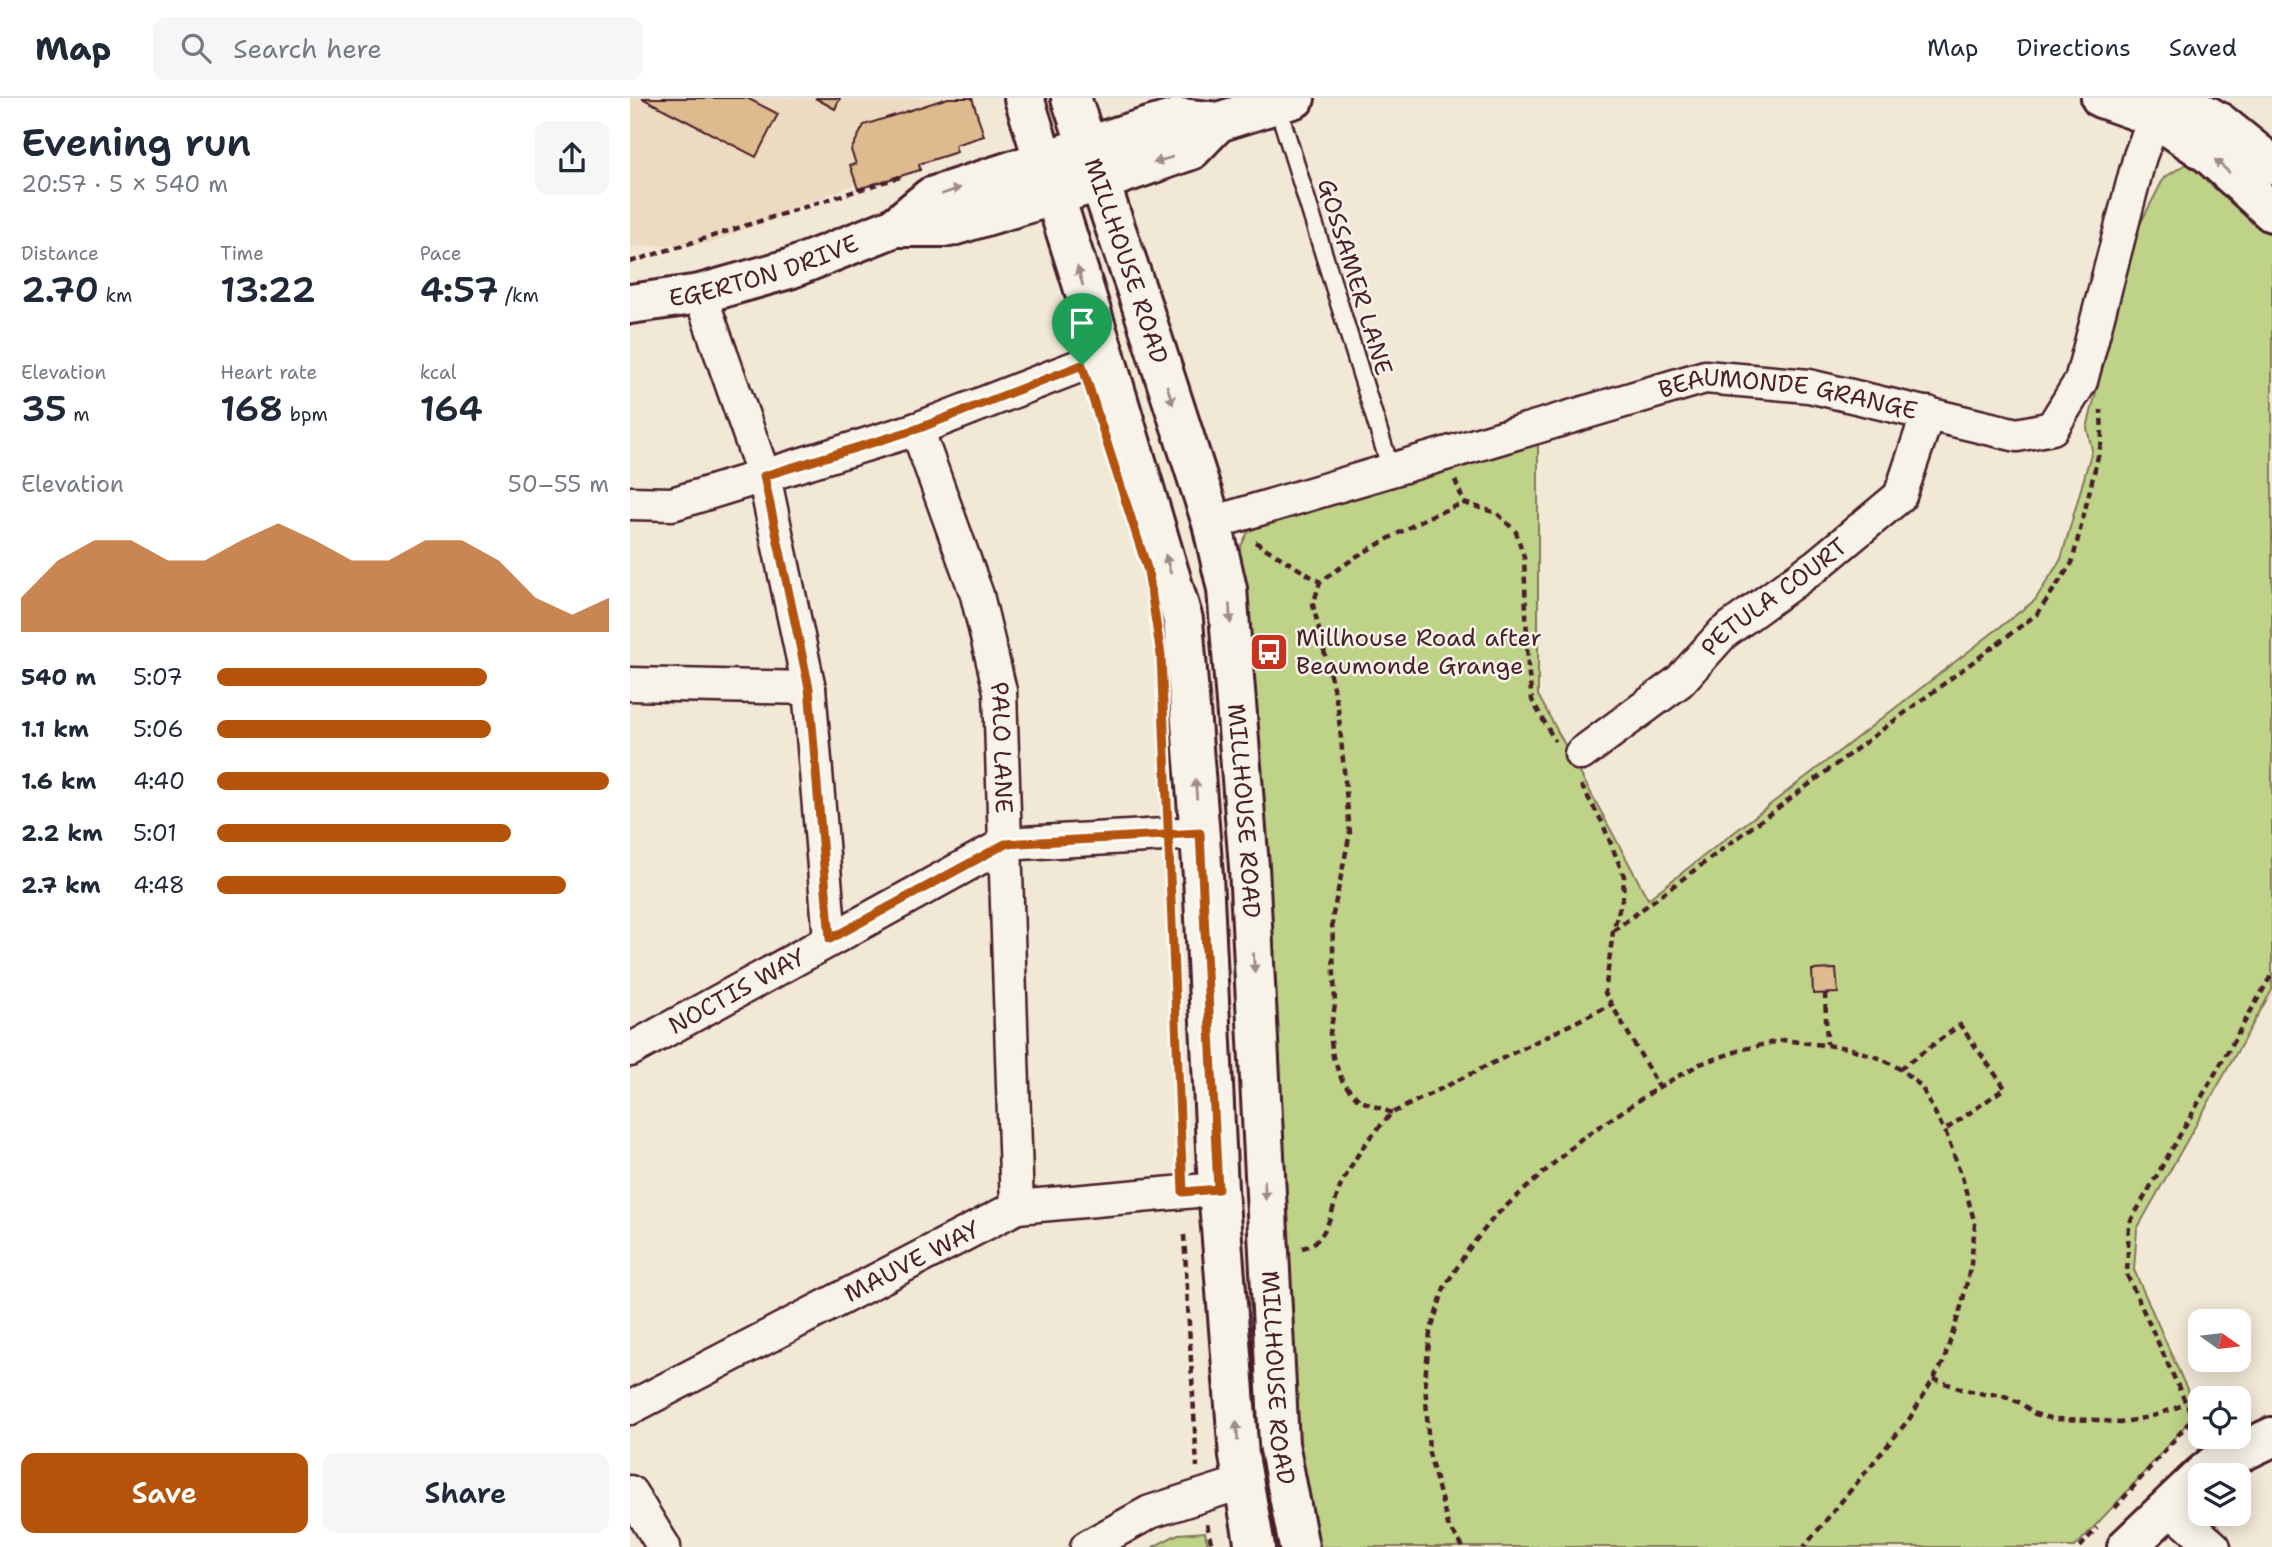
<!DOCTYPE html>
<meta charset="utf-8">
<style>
:root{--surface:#fff;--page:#f6f6f7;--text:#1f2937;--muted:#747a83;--line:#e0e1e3;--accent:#b45309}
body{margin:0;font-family:"Shantell Sans",sans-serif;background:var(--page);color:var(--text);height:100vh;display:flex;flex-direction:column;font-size:26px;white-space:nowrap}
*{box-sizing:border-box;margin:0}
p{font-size:23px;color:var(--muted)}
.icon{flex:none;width:38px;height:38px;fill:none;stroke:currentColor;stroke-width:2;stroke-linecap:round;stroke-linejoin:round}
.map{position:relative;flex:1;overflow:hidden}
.drawer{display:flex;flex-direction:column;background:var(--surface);width:630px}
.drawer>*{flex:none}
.needle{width:46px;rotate:104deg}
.buttons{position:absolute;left:1558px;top:1211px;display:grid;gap:14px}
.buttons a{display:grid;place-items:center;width:63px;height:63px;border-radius:14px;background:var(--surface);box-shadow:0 4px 18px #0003;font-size:35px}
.pin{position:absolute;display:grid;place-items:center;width:60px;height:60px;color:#fff;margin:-72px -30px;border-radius:50% 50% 50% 0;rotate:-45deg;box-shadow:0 0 7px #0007}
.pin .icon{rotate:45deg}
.round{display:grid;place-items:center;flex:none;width:74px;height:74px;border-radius:14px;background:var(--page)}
.overview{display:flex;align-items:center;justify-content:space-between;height:119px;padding:0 21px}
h1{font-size:38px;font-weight:600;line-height:52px}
.stats{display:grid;grid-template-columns:repeat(3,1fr);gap:10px;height:119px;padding:7px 21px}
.stats div{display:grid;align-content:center}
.stats b{font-size:35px;font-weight:600}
.stats small{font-size:19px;font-weight:400}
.stats p{font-size:19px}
.chart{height:196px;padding:14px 21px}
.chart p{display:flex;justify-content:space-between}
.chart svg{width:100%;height:126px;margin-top:7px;fill:var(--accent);opacity:.7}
.action{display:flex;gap:14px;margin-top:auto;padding:14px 21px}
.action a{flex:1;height:80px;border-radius:14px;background:var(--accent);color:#fff;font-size:28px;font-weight:600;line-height:80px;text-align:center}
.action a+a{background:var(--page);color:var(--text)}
ul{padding:0 21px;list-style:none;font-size:23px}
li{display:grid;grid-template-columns:112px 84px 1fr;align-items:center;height:52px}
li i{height:18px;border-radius:9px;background:var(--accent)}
header{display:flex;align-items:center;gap:42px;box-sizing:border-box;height:98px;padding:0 35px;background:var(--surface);border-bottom:2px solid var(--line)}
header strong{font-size:33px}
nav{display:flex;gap:38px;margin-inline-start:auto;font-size:24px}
.search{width:490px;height:63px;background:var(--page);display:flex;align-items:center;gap:18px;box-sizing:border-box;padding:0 24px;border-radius:14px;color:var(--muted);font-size:26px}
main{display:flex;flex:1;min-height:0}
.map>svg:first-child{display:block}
.built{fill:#ecdac1}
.green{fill:#bed288;stroke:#84785a;stroke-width:2}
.building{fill:#ddbb8f;stroke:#4a1f2b;stroke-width:2}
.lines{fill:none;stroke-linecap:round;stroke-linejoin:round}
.lane-casing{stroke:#4a1f2b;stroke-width:21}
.street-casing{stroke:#4a1f2b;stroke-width:37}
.secondary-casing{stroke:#4a1f2b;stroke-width:44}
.path{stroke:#4a1f2b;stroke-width:4.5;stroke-dasharray:7 5;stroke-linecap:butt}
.lane{stroke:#f7f3e8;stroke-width:16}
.street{stroke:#f7f3e8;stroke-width:32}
.secondary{stroke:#f7f3e8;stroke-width:38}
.oneway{fill:#a0898a}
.route-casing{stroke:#fff;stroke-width:14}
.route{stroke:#b45309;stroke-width:9}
.labels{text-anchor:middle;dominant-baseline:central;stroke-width:5;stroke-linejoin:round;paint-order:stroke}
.street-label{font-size:24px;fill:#4a1f2b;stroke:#f7f3e8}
.poi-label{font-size:24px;fill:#4a1f2b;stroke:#f7f3e8;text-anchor:start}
</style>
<header>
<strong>Map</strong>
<div class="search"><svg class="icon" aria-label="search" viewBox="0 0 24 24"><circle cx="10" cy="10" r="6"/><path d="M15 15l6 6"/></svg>Search here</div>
<nav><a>Map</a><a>Directions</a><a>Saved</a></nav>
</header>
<main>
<section class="drawer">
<div class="overview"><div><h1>Evening run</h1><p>20:57 · 5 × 540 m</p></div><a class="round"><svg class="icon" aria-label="share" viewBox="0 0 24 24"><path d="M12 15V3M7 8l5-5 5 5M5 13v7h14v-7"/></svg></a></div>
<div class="stats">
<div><p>Distance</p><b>2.70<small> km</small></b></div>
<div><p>Time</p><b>13:22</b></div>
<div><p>Pace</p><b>4:57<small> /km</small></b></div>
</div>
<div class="stats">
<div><p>Elevation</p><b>35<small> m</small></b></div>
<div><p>Heart rate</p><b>168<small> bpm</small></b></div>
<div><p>kcal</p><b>164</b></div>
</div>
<div class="chart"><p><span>Elevation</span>50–55 m</p>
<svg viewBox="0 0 160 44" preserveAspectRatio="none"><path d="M0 44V32L10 19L20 12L30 12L40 19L50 19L60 12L70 6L80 12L90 19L100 19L110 12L120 12L130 19L140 32L150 38L160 32V44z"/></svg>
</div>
<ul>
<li><b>540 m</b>5:07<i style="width:69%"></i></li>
<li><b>1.1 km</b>5:06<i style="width:70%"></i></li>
<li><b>1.6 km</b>4:40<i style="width:100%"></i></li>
<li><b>2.2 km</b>5:01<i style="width:75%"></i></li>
<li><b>2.7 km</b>4:48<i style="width:89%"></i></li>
</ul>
<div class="action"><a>Save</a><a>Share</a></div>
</section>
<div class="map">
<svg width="1642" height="1449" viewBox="0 0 1642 1449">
<rect width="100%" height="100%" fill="#f2e8d6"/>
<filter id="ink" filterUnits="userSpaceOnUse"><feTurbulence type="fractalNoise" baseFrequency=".0143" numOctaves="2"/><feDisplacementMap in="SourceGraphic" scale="14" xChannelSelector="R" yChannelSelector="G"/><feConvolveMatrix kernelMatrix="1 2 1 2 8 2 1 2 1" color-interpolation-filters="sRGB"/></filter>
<g filter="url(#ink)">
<!-- built -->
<path class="built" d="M0,0h330l11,38 -259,107 -82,4z"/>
<!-- green -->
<g class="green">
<path d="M1556,66h21l65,59v767l-135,239 -3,41 63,142 -71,81 -51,54h-759l-21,-58 -58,-935 11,-22 24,-13 266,-75v251l110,204 387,-299 26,-41 31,-109 -5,-22 50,-198 27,-52z"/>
<path d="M575,1434l3,15h-55l25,-13z"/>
</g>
<!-- building -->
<g class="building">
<path d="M12,0h105l31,16 -22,43z"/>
<path d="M185,0h25l-5,11z"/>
<path d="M318,0h24l12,38 -29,9 2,7 -38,12 1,6 -62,19 -8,-24 6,-1 -5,-14 13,-25z"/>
<path d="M1206,871l2,24 -25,1 -1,-24z"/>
</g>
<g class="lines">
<!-- lane casing -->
<g class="lane-casing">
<path id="lane" d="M646,3l115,369"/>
</g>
<!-- street casing -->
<g class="street-casing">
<g id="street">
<path d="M70,196l64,182 45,212 21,251"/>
<path id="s1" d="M287,331l60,166 23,96 17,516"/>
<path d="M0,405l42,1 245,-75 188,-73"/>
<path id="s2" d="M582,425l493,-146 104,9 208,49 35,-7 29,-47 59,-225 15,-39 11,-19"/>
<path d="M0,586l179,4"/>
<path id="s3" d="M951,656l99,-73 43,-48 94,-68 83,-69 28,-83"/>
<path id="s4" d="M0,952l375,-206 195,-11"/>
<path id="s5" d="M0,1310l387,-201 201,-18"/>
<path d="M0,1394l34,55"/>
<path d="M1538,1409l46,40"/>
<path d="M457,1449l63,-35 94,-30"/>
</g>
</g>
<!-- secondary casing -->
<g class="secondary-casing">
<g id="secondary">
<path d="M394,0l81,258 78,264 20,256 15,313 21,267 16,91"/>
<path id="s6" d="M441,0l70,205 71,220 15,66 22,278 30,577 20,103"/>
<path d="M1471,0l54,19 54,37 63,58"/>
<path d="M1547,0l43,25 52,42"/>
<path d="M265,129h54l150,-45 92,-32 27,-28"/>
<path id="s7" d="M0,206l70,-10 89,-25 106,-42 36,-30 191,-62 57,-17 39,4 77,-24"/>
<path d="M1572,1377l12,-10 58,-28"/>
<path d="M1497,1449l73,-70"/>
</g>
</g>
<!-- path -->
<g class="path">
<path d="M0,164l270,-85"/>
<path d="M825,382l9,23 33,10 19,19 8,25 4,110 4,33 23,41"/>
<path d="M625,444l65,40"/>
<path d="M951,687l21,37 22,54 -1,20 -10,35 -8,62 54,94"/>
<path d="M983,833l424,-317 35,-51 30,-123 -1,-30"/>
<path d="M1195,895l2,51"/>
<path d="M1270,971l60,-44 45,63 -60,42"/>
<path d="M762,1015l-33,-13 -16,-17 -10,-26 -3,-24 5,-28 -3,-86 18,-86 -12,-125 -25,-103 7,-23 37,-26 71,-39 36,-14"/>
<path d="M554,1137l13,232"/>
<path d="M672,1150c27,-5 30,-42 39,-63 4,-8 9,-16 13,-24 11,-18 24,-33 38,-48l220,-109"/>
<path d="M1303,1281l29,10 22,5h16l21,9 14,11 19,5 44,1 22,3 33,-7 33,-12"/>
<path d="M1570,1336l-73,-159 2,-51 143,-250"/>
<path d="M1485,1410l77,-89"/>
<path d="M577,1426l5,23"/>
<path d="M833,1449l-15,-22 -19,-72 -4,-74 5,-46 14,-45 24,-38 27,-34 86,-77 78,-52 41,-23 44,-15 39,-9 66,8 33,11 18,10 21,17 26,50 15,41 13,47 -4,40 -9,40 -19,59 -33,55 -106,129"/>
<path d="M1450,1449l17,-19"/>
</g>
<!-- lane -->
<use href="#lane" class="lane"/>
<!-- street -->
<use href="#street" class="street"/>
<!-- secondary -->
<use href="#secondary" class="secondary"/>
</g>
<!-- one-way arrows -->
<defs><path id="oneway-solid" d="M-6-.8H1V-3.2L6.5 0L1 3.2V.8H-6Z" transform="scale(1.75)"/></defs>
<g class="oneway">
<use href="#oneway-solid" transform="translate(533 62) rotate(162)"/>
<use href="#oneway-solid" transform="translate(1592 68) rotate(-138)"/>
<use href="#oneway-solid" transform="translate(321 93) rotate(-19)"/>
<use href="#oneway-solid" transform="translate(450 178) rotate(-107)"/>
<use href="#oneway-solid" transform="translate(540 297) rotate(72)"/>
<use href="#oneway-solid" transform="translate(538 466) rotate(-106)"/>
<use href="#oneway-solid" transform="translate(600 516) rotate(86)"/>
<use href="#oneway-solid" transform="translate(566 691) rotate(-94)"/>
<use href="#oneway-solid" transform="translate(624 865) rotate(87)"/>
<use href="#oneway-solid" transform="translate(635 1092) rotate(87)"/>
<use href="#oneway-solid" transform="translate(607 1333) rotate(-94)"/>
</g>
</g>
<g class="lines" filter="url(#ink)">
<!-- route casing -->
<g class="route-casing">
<path id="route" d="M452,267l-165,64 -153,47 45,212 21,251 175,-95 195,-11 18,356 -35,3 -22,-537 -13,-84 -66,-206"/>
</g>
<!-- route -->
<use href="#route" class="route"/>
</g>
<!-- icons -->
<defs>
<g id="bus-square" transform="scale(2.0125)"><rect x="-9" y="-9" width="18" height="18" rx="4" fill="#c8321e" stroke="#f7f3e8"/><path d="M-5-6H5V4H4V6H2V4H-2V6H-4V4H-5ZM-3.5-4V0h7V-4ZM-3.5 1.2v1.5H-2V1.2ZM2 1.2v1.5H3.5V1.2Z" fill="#fff"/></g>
</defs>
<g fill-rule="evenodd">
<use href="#bus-square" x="639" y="554"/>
</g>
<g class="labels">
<!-- street labels -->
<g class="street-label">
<text stroke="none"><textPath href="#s6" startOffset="172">MILLHOUSE ROAD</textPath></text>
<text stroke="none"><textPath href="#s7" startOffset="138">EGERTON DRIVE</textPath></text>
<text transform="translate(725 179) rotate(73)">GOSSAMER LANE</text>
<text stroke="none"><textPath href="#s2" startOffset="598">BEAUMONDE GRANGE</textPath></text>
<text stroke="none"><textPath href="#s3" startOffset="250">PETULA COURT</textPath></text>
<text stroke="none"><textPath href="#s1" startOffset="332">PALO LANE</textPath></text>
<text stroke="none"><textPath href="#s6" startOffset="738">MILLHOUSE ROAD</textPath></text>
<text stroke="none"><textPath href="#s4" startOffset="122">NOCTIS WAY</textPath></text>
<text stroke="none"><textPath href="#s5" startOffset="318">MAUVE WAY</textPath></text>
<text stroke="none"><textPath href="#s6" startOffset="1306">MILLHOUSE ROAD</textPath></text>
</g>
<!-- poi labels -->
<g class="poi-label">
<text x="666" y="540">Millhouse Road after<tspan x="666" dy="28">Beaumonde Grange</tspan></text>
</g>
</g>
</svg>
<div class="buttons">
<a><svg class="needle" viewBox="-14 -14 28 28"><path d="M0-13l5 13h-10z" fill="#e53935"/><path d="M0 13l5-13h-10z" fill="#747a83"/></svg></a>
<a><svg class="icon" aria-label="locate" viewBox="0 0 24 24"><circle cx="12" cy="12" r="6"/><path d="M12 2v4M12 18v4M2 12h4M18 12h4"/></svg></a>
<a><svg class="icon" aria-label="layers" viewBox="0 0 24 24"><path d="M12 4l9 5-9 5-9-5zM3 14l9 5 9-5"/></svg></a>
</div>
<div class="pin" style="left:452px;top:267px;background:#1e9e55"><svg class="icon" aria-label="arrive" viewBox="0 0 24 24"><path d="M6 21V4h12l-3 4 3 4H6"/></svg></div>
</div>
</main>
